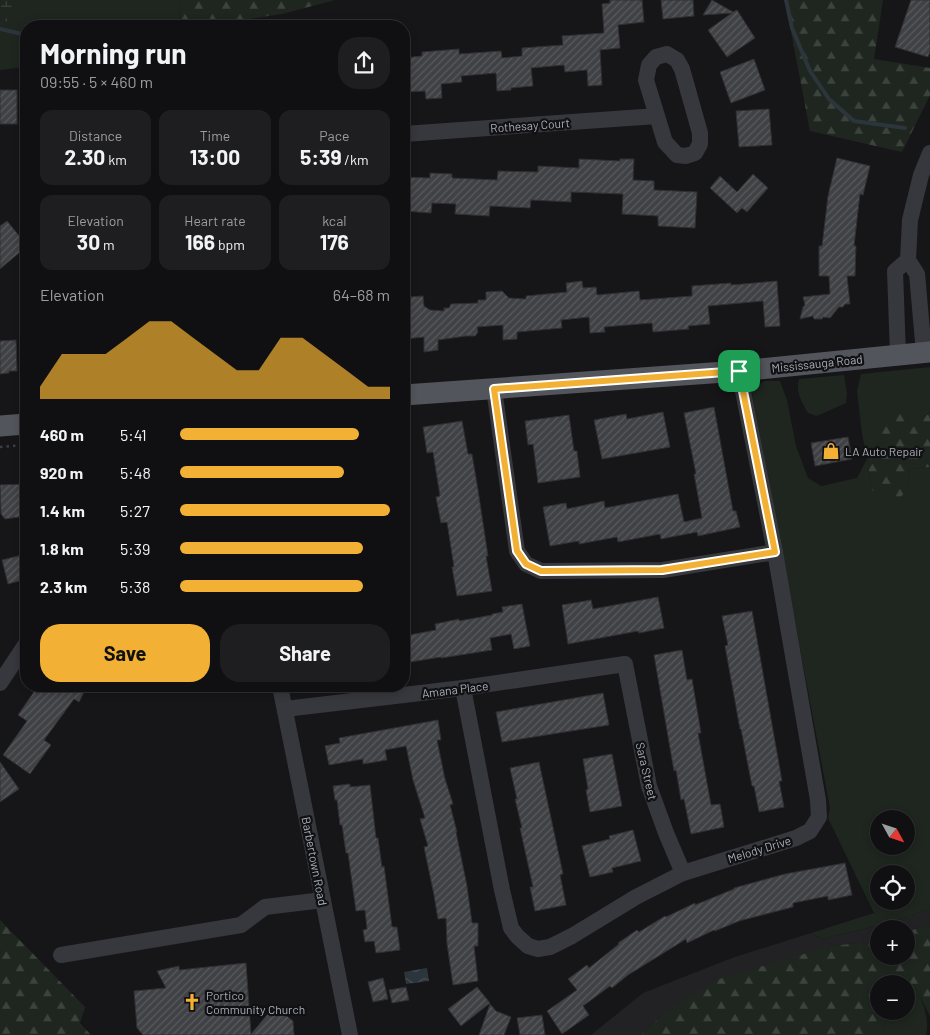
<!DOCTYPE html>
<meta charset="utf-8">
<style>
:root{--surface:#101012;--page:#1e1e20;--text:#f1f3f6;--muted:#9c9d9f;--line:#303032;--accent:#f2b134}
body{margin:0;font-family:Barlow,sans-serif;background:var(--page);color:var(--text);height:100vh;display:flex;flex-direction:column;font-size:19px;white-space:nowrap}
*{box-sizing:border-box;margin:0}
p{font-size:16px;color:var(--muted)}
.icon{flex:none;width:28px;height:28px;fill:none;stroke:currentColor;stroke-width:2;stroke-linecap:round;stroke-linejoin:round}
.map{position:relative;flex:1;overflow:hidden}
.side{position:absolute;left:20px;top:20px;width:390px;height:672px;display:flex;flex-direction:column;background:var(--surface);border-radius:20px;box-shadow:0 2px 8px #0003,0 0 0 1px var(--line)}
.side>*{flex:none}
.needle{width:32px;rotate:130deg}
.fabs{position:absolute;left:870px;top:810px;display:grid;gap:10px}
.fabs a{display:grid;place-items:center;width:45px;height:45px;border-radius:50%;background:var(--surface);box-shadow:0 2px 8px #0003,0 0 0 1px var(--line);font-size:25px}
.pin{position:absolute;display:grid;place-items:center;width:42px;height:42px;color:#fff;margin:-21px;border-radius:10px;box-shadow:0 2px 8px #0006}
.round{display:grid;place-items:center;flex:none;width:52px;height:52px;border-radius:20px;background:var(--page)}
.headline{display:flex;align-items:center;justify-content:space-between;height:85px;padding:0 20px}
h1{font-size:28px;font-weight:700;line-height:38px}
.figures{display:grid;grid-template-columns:repeat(3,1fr);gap:8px;height:85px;padding:5px 20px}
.figures div{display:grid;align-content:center;border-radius:12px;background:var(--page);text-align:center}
.figures b{font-size:21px;font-weight:700}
.figures small{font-size:14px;font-weight:400}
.figures p{font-size:14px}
.chart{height:140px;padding:10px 20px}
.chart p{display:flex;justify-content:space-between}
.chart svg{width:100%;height:90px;margin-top:5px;fill:var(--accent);opacity:.7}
.cta{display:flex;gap:10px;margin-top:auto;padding:10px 20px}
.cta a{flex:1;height:58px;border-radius:20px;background:var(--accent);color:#111;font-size:20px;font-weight:700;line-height:58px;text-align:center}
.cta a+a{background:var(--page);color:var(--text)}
ul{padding:0 20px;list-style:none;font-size:16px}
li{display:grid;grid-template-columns:80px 60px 1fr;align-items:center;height:38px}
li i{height:12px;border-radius:6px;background:var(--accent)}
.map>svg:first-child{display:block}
.built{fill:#222225}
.green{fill:#1e261f;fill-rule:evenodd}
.forest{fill:url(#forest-firs)}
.wetland{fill:url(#wetland-marsh)}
.water{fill:url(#water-waves)}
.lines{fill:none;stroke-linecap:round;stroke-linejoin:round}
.stream{stroke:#2c353c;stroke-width:4}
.building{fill:url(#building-hatch);stroke:#303034}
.path{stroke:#3d3f44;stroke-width:2.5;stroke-dasharray:2.5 4;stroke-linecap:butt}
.minor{stroke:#37383d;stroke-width:16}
.major{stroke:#53555c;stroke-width:21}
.route-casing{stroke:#fff;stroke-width:10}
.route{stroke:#f2b134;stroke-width:6}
.labels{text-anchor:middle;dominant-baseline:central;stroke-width:4.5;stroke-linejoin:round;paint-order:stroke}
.street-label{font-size:12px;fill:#a8adb8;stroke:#111113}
.poi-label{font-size:12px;fill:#a8adb8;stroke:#111113;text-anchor:start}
</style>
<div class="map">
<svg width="930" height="1035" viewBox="0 0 930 1035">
<defs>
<pattern id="forest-firs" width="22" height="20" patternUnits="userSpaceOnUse" patternTransform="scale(1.25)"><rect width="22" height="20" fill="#1e261f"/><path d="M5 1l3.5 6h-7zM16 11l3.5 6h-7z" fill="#3c433d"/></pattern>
<pattern id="wetland-marsh" width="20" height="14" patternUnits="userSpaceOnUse" patternTransform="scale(1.25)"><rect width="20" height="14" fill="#1e261f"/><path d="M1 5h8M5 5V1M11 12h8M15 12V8" fill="none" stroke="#3c433d"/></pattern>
<pattern id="water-waves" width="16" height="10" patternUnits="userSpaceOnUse" patternTransform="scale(1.25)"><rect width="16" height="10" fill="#2c353c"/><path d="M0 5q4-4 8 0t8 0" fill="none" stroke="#485056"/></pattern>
<pattern id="building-hatch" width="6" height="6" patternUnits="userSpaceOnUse" patternTransform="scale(1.25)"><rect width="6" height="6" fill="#404145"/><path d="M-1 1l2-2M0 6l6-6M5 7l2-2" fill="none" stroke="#595a5e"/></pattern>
</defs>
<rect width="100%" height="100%" fill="#161618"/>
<!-- built -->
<path class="built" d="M930,909v15l-24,8v-3h-27v12l-48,5 -168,68 -23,21h-49l52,-42 89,-35 79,-25 11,6 63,-15z"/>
<!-- green -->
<g class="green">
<path d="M0,0h179l1,26h-154v41l-26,3z"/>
<path d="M930,367v47l-9,3 -55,36 -4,-19 -5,-43 4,-17z"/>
<path d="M844,375l3,18 -1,10 -29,13 -9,-3c-6,-11 -13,-21 -9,-34z"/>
<path d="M764,381h16l7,19 9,46 12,32 13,8 36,-8 10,-19 5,31 36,-3 2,-18 20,-2v442l-45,15 -63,15 -11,-6 63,-20 -46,-95 2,-10 -78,-415 2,-8 4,1zM879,819h27v27h-27zM879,874h27v27h-27z"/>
<path d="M916,988c7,13 14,33 10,47h-45l9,-24h16v-19z"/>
</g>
<!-- forest -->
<g class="forest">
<path d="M179,0h156l-53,14 -78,12h-24z"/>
<path d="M785,0h98l-9,59 56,9v27l-28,57 -92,-21z"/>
<path d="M911,411l10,6 9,-3v53l-20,2 -2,18 -11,16 -25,-13 -6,-37 17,-11 -4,-23z"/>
<path d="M0,920l85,87 -5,16 11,12h-91z"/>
<path d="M930,924v92l-14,-28 -10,4v-8h-27v27h11l-9,24h-241l23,-21 53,-34 115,-34 48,-5v15h27v-24z"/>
</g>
<!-- wetland -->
<path class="wetland" d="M0,0h22l-11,19 -11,5z"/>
<!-- water -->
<path class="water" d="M427,968l2,13 -23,3 -2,-12z"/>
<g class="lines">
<!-- stream -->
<g class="stream">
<path d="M786,0l6,28 18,43 19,28 25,22 51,7"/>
<path d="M0,29l22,5 4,2"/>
</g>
</g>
<!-- building -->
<g class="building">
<path d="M610,0h32l2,22 -26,3 2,23 -20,2 2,35 -14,1 -1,-16 -22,2 -1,-7 -33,3 2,18 -22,2v2l-14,1 -1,-18 -35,3 1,6 -21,2 1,14 -16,1 -1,-8 -21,1v-34l18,-2v-4l37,-3v5l42,-3 1,7 20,-2v-8l41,-3 -1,-9 42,-3 -2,-29 8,-1z"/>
<path d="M661,0h32l1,16 -31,3z"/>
<path d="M712,0l21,12 4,-2 18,28 -28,19 -19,-27 24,-17 -29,2z"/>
<path d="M911,0h19v52l-2,5 -33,-10z"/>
<path d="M754,59l11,31 -34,13 -11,-31z"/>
<rect x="0" y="90" width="17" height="34"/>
<path d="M769,109l3,36 -33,2 -3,-36z"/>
<path d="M837,158l33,8 -7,29 -3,-1 -6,52h2l-1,30h-8l3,28h-5l-2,3h-4l-9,11 -7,-1 -1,2h-8l-1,-3 -13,3 3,-12 2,-2 -2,-8 27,-3 -1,-18h-10v-30h3l6,-50z"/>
<path d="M579,159l41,2v-2h14l-1,21 21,1v9l43,2 -2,36 -37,-2v-10l-36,-2 1,-20 -52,-2v10l-40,-2 -1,8 -40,-2 -1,10 -34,-2 1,-10 -24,-1 -1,10 -27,-2v-34l26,1v-5l22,1v4l45,2 1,-9 40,1v-6l41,2z"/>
<path d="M753,174l15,14 -21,24 -5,-4 -5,5 -27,-25 10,-12 17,16z"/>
<path d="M7,221l19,23v3l-26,22v-43z"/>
<path d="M582,281l1,7 13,-1 1,8 42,-4 1,9 52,-4v-10l39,-3v2l46,-4 3,45 -15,1 -2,-26 -55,5 2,18 -22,2 1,3 -36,3 -1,-9 -48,4 1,5 -15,1 -1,-16 -28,3 1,8 -45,4v7l-14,1v-15l-26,2 1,5 -3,4h-9l-28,4v10l-14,2v-15l-20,2v-27h6l-1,-15 14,-1 1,10 6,4 14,1v-3h5l2,-4 27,-1v-3h8v-8l16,-1 7,7 17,1v-3l41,-4 -1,-9z"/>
<path d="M16,340l1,31h-8v2l-9,1v-33z"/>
<path d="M714,407l19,104h3l4,16 -42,9 -1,-4 -36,7 -1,-5 -42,8 -1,-5 -38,7v-3l-29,5 -7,-39 23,-4 1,6 37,-8 1,7 73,-14 6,28 18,-4 -8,-44h2l-12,-61z"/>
<path d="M663,412l7,35 -68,12 -8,-39 32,-6 1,5z"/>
<path d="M569,415l5,36h3l3,26 -42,6 -5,-39 -5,1 -3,-24z"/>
<path d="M462,421l6,33h4l6,36 10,66h-2l6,35 -35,5 -5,-29h2l-7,-45 -6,1 -5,-26 4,-1 -7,-44 -6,1 -4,-26z"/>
<path d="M848,437l4,22 -37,7 -4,-23z"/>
<path d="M26,484v32l-21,3 -4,-5 -1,-29z"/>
<path d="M26,554v25l-18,5 -6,-24z"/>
<path d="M658,597l6,31 -25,5 -1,-2 -70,13 -6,-39 29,-5 2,9z"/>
<path d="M522,604l8,42 -16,3 -3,-15 -21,4 2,12 -51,8v-1l-37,6v-27l32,-6 -1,-6 24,-5v2l33,-6v-1l11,-2 -1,-5z"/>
<path d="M752,611l30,170h-3l5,26 -25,5 -5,-26h-2l-11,-57h-1l-15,-83 3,-1 -6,-29z"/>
<path d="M682,650l5,30 5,-1 9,54h-3l13,72 9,-1 4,23 -33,7 -7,-35 -3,1 -5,-30 -2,1 -20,-116z"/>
<path d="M38,686l10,6 3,-6h36l-8,16 -5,-3 -30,41 7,5 -21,29 -27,-19 24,-34 -9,-6z"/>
<path d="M603,693l6,32 -107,17 -6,-30z"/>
<path d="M438,720l3,20h-4l8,39 8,25 -3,1 7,27h-1l11,54 5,37h6v23h-4l4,35 -25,4 -6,-41 -1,-26 -8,1 -4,-24 -10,-48 4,-1 -8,-27 5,-1 -12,-38 -7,-34 -21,4 2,10 -24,4v-5l-34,6 -4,-19 15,-3 -1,-5z"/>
<path d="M612,754l10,52 -32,6 -4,-22 2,-1 -5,-30z"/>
<path d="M0,762l19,27 -19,13z"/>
<path d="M539,762l24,112 -3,1 6,30 -31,6 -5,-24h3l-13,-59h2l-7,-29h2l-7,-31z"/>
<path d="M350,784v3l20,-2 6,53h2l4,29 2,-1 8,61h5l3,23 -24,3 -2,-12 -9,1 -2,-12 4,-1 -2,-19 -9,1 -8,-58h-2l-4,-28h-2l-3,-25h-2l-2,-14z"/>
<path d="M633,830l8,31 -29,7 1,4 -23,5 -8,-31 28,-7 -1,-3z"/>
<path d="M845,863l7,32 -24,5v-4l-35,7v4l-54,14 -24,10 -1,-1 -27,13 -1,-4 -58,36 -16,13 -2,-2 -27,20 6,9 -27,19 -15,-23 30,-21 -9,-11 19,-14 2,3 30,-24 -1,-1 19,-13 2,2 26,-16 1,1 29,-14v2l39,-16v-1l51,-14z"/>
<path d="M246,963l5,71 17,-20 14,-2 11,9 1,14h-151l-6,-7 -3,-37 32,-3 -9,-17 22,-5v4z"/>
<path d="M383,978l5,21 -15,3 -5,-20z"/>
<path d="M406,987l3,13 -17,3 -3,-13z"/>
<path d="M477,987l13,16 -29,23 -13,-17z"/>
<path d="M490,1004l6,7 15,6 -7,18h-25z"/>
<path d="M542,1015l3,20h-25l-3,-17z"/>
</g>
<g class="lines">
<!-- path -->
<path class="path" d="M0,447l26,-2"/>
<!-- minor -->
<g class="minor">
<path d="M667,54l10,6 5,9 18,64v11l-5,9 -9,3 -9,-1 -12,-13 -19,-62 3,-15 7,-8z"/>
<path d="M404,134l253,-18"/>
<path d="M924,353l-7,-79 -9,-14 2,-40 11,-45 9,-22"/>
<path d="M898,355l-3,-84 13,-11"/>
<path d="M494,389l23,162 9,13 15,7 122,-1 112,-18"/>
<path d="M0,683l26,-39"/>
<path d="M280,686l70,349"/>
<path d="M463,688l39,202 9,38 6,8 11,10 10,3 12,-2 22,-11 64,-39 47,-24 113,-35 14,-7 9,-14 -1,-17 -43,-248 -36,-181"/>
<path d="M285,709l178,-21 162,-24 24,122 17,47 17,40"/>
<path d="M61,955l180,-30 24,-18 58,-7"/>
</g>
<!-- major -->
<g class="major">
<path d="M404,395l335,-24 191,-19"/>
<path d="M0,426l26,-2"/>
</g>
</g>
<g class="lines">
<!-- route casing -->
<g class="route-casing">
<path id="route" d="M739,371l36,181 -113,18 -121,1 -15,-7 -9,-13 -23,-162z"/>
</g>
<!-- route -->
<use href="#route" class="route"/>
</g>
<!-- icons -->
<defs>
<g id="shop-bare" transform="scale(1.35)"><path d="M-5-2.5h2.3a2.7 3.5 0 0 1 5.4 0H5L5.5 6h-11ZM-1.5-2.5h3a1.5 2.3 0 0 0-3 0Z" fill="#f2b134" stroke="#111113" stroke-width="2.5" paint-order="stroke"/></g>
<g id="church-bare" transform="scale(1.35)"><path d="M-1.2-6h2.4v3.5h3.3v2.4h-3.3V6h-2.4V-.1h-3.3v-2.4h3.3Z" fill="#f2b134" stroke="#111113" stroke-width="2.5" paint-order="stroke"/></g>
</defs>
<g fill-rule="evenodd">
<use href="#shop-bare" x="831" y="451"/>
<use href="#church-bare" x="192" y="1002"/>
</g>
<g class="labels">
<!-- street labels -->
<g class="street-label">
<text transform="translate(530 125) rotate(-4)">Rothesay Court</text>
<text transform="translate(817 363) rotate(-6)">Mississauga Road</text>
<text transform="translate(455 689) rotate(-7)">Amana Place</text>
<text transform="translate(647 771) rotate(77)">Sara Street</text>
<text transform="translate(759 849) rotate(-17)">Melody Drive</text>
<text transform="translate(315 861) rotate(79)">Barbertown Road</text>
</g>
<!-- poi labels -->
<g class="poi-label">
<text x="845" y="451">LA Auto Repair</text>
<text x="206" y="995">Portico<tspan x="206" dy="14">Community Church</tspan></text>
</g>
</g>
</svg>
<div class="fabs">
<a><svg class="needle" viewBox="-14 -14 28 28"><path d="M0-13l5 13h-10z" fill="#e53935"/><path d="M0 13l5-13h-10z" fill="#9c9d9f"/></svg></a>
<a><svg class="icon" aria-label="locate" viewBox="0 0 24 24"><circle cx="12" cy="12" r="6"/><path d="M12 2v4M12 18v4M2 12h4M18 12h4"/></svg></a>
<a>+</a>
<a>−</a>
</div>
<div class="pin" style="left:739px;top:371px;background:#1e9e55"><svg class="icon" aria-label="arrive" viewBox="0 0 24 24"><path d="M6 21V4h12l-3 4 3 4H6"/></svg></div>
<section class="side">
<div class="headline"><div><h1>Morning run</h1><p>09:55 · 5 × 460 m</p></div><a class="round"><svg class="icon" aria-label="share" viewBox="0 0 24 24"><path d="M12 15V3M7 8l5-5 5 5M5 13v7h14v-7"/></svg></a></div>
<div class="figures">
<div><p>Distance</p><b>2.30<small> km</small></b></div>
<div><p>Time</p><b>13:00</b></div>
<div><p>Pace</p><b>5:39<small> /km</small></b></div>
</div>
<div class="figures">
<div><p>Elevation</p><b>30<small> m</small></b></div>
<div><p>Heart rate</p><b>166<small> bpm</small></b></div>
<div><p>kcal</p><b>176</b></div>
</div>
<div class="chart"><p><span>Elevation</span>64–68 m</p>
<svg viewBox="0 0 160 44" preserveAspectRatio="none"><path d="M0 44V38L10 22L20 22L30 22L40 14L50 6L60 6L70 14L80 22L90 30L100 30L110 14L120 14L130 22L140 30L150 38L160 38V44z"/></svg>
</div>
<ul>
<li><b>460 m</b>5:41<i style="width:85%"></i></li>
<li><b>920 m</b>5:48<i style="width:78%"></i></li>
<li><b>1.4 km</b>5:27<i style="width:100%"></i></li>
<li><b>1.8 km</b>5:39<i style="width:87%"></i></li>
<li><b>2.3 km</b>5:38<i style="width:87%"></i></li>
</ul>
<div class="cta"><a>Save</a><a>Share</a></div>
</section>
</div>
